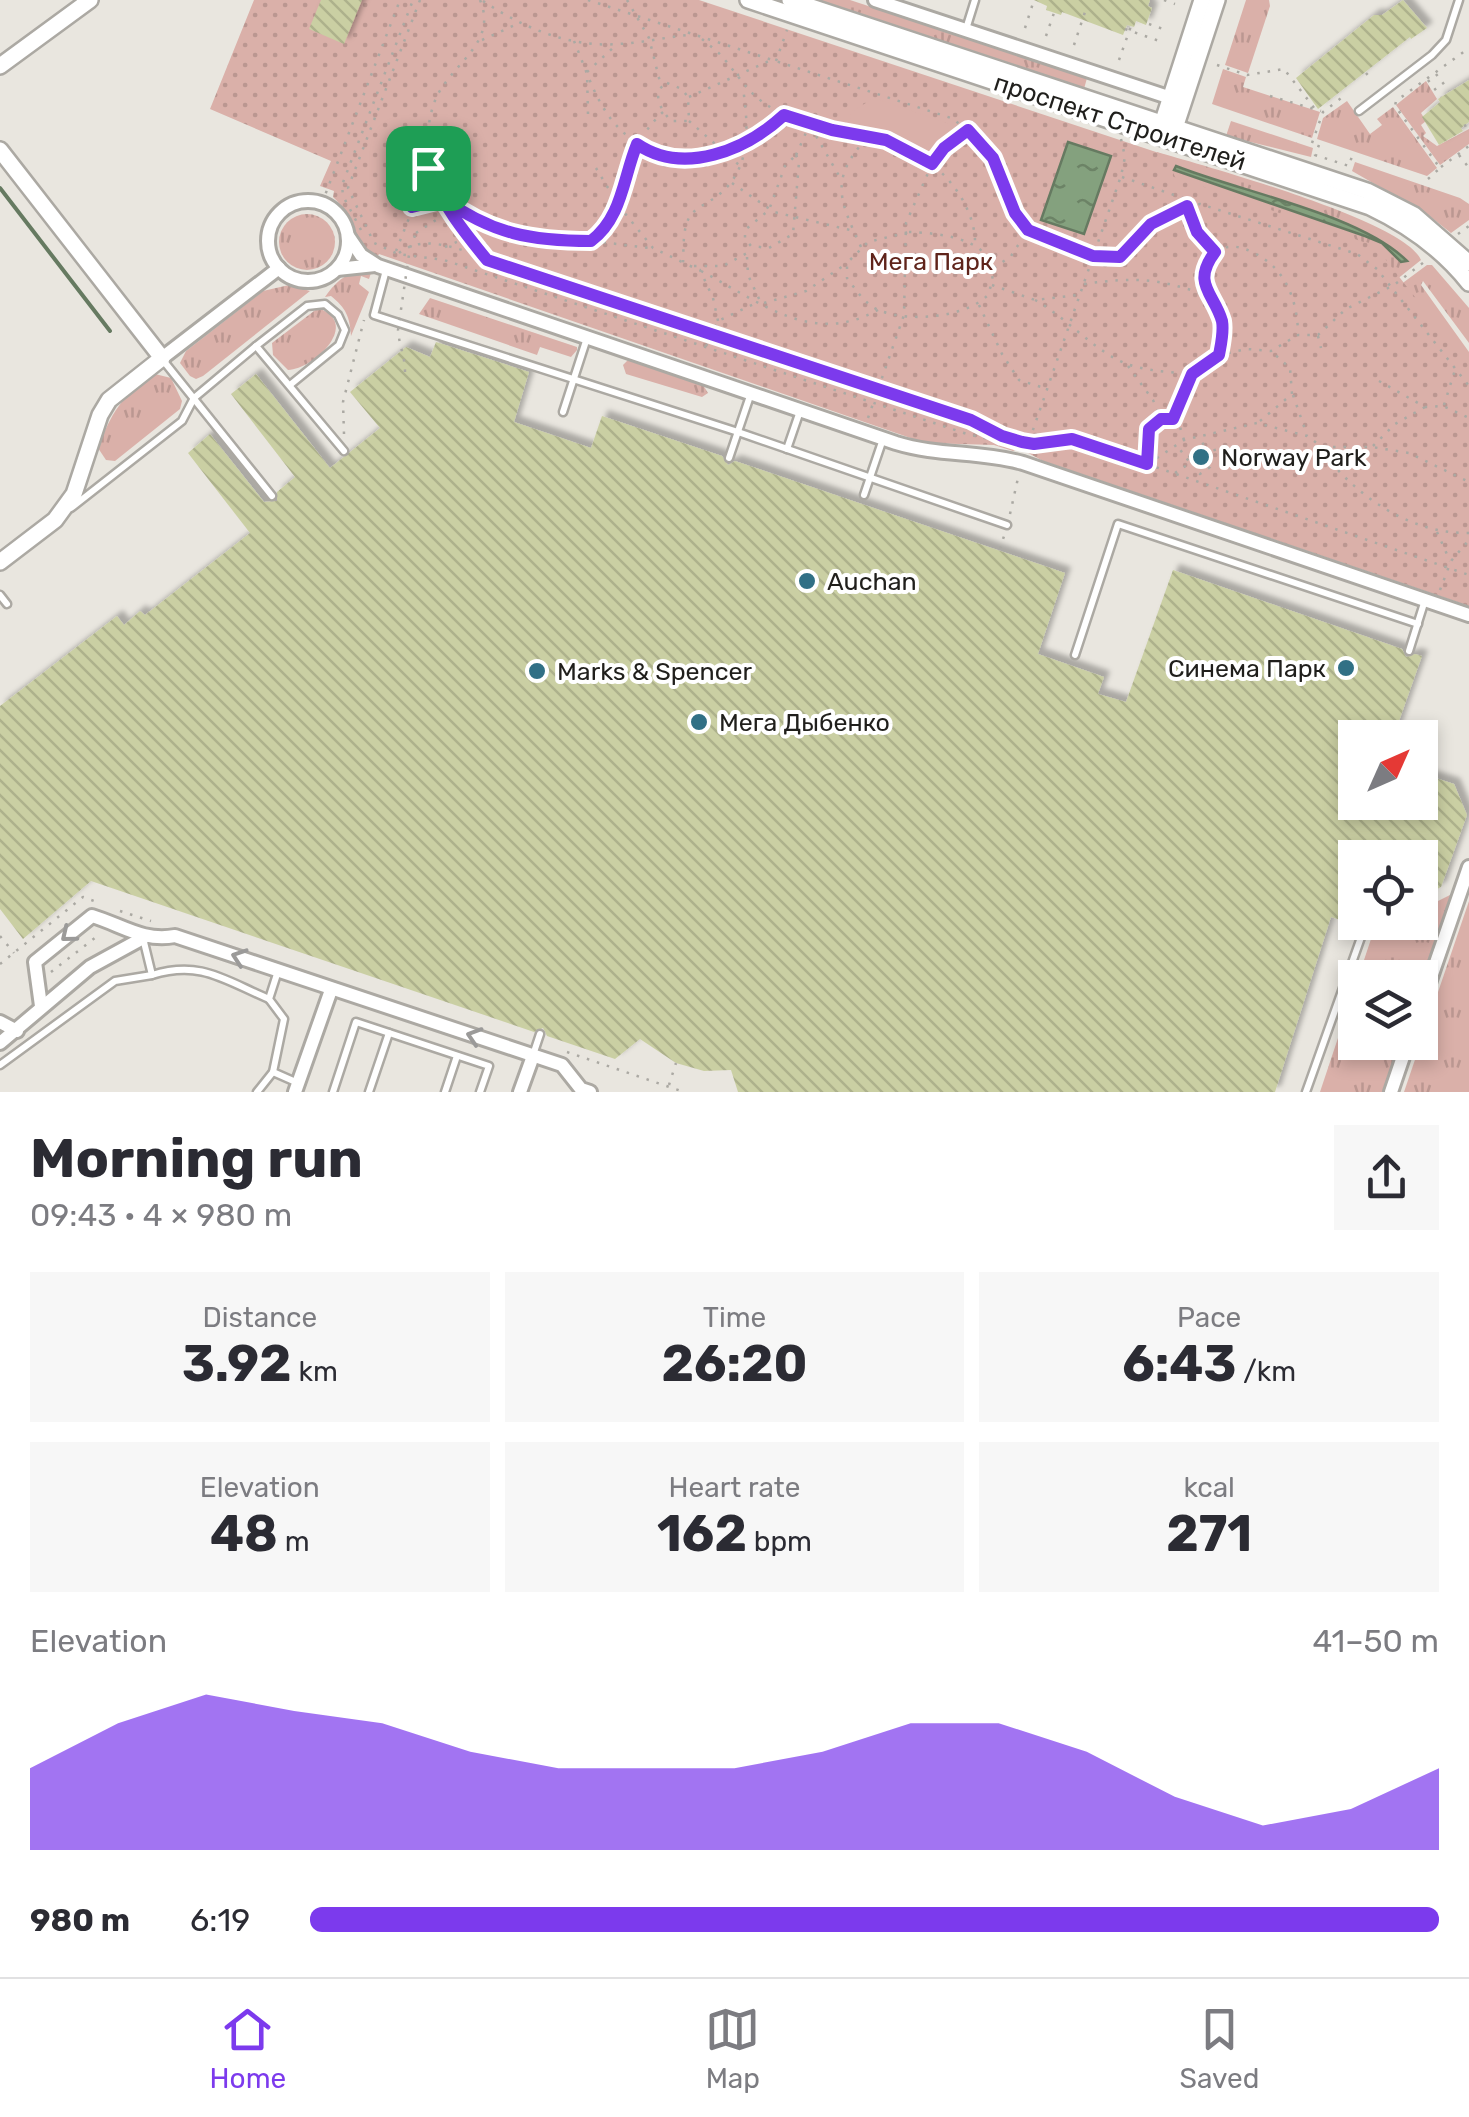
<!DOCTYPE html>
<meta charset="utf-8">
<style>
:root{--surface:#fff;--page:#f7f7f7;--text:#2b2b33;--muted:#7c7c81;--line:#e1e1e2;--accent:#7c3aed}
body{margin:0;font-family:Rubik,sans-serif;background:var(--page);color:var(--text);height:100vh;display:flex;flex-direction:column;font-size:38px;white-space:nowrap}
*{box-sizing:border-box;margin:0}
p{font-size:32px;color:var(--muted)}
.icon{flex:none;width:55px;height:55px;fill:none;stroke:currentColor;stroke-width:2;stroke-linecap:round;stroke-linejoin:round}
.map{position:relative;height:1092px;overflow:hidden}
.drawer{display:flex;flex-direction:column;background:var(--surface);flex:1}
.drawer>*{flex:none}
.needle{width:65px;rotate:45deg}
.fabs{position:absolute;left:1338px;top:720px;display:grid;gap:20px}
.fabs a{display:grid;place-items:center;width:100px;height:100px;border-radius:0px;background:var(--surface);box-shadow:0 5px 15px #0003;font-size:50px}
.pin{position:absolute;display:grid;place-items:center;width:85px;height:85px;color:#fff;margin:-42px;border-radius:20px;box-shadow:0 5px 15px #0006}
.round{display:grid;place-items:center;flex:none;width:105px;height:105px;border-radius:0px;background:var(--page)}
.summary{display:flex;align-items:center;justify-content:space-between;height:170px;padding:0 30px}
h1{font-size:55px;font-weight:700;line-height:75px}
.stats{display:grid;grid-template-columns:repeat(3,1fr);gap:15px;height:170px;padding:10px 30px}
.stats div{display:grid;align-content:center;border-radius:0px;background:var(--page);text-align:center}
.stats b{font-size:50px;font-weight:700}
.stats small{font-size:28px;font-weight:400}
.stats p{font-size:28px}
.chart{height:280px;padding:20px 30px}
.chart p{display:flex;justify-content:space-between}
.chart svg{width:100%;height:180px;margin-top:10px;fill:var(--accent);opacity:.7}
ul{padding:0 30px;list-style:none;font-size:32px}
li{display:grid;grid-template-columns:160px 120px 1fr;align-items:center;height:75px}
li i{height:25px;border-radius:12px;background:var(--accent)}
.tab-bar{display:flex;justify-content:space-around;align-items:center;height:140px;border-top:2px solid var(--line);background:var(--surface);font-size:28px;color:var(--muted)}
.tab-bar a{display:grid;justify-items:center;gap:5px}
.tab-bar .selected{color:var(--accent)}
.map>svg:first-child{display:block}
.grass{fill:url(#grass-tufts);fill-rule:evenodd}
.park{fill:url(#park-dots)}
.garden{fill:#dab0a9}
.water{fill:url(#water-ripples);stroke:#667a61;stroke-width:2.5}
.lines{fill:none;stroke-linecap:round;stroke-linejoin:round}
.stream{stroke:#667a61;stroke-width:4}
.building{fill:url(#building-back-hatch);filter:url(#shadow)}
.service-casing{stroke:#aca9a3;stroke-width:11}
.minor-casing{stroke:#aca9a3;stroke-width:18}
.tertiary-casing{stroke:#aca9a3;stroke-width:20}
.path{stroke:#aba9a3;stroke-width:2.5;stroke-dasharray:2.5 8;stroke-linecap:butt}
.service{stroke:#fff;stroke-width:6}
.minor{stroke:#fff;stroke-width:12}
.tertiary{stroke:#fff;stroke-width:15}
.path-bridge{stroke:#aba9a3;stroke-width:2.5;stroke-dasharray:2.5 8;stroke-linecap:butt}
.oneway{stroke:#9b9a99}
.route-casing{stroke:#fff;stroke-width:20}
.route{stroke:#7c3aed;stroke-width:12}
.poi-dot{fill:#317085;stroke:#fff;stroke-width:4}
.labels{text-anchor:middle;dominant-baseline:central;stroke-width:8;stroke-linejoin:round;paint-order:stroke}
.street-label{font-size:25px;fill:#201f1c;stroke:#fff}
.park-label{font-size:25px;fill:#5f241b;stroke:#fff}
.poi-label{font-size:25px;fill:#201f1c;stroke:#fff;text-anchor:start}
</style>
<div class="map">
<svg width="1469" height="1092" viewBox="0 0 1469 1092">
<defs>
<pattern id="grass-tufts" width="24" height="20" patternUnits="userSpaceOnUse" patternTransform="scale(2.5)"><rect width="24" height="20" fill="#dab0a9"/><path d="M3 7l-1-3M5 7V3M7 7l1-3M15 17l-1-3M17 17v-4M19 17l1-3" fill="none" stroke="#bb9791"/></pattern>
<pattern id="park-dots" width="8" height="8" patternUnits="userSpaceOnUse" patternTransform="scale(2.5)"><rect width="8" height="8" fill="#dab0a9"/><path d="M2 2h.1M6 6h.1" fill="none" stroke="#bb9791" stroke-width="1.8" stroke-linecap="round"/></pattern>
<pattern id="water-ripples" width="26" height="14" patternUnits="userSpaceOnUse" patternTransform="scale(2.5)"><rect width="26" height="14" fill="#84a17e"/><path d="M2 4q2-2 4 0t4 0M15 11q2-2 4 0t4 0" fill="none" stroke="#6c8366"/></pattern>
<pattern id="building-back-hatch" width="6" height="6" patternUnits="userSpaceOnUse" patternTransform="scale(2.5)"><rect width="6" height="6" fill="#cacfa3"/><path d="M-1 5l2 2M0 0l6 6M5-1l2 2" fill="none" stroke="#adb18c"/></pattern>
<filter id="shadow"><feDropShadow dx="6" dy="-6" stdDeviation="2.5" flood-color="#0004"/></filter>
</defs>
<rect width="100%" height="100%" fill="#e9e6df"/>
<!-- grass -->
<g class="grass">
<path d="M816,0h34l237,78 -3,11z"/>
<path d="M1246,0h23l1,6 -22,67 -23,-8z"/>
<path d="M1223,69l23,8 -3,10 77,25 -8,26 -100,-34z"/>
<path d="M1426,81l11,18 -16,14 5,8 -5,4 5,8 -3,3 14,10 32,-17v15l-29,21 -44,-60z"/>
<path d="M1347,101l23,33 12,-9 -5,-6 16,-12 44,61 -10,8 -110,-37 6,-21z"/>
<path d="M1231,121l82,27 -2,9 -85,-21z"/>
<path d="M1157,152c48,14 248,69 264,108l-25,20 -240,-106zM1176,166c64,25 186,48 230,95l-5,1 -19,-19 -17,-7 -191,-66z"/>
<path d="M1355,162l105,36 9,6v16l-18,13 -24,-19 -75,-43z"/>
<circle cx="307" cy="242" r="28"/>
<path d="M1427,265h5l37,43v35l-46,-62 -2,4 48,67v27l-69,-94z"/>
<path d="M367,271l4,2 -2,6 -8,-3 -2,8 10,8 -18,44c-1,-19 -5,-28 -20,-40l-6,1c13,-18 21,-24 42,-26z"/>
<path d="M289,285l21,6 -107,85 -7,3 -6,-3 -10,-13 6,-12 77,-60z"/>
<path d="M430,298l147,49v3l-6,7 -31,-10 -3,8 -118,-41z"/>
<path d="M318,308c44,15 -4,61 -30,62l-15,-15 -1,-12z"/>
<path d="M629,359l74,26 5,8 -6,4 -76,-23 -3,-9z"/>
<path d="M151,373l20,5 11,23 -2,8 -65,52 -9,-1 -8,-12c14,-37 23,-49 53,-75z"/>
<path d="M1452,894l-32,96v-12h-62l15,-45 21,-10 26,-1v-12z"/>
<path d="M1469,901v191h-65z"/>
<path d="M1355,987v55l47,1 -16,49h-66z"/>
</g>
<!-- park -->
<path class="park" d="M254,0h445l466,155 10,22 200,69 94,120v240l-426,-145 -24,-13 -6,3 -19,-6 -69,-2 -546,-189 -2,4c-26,-13 -21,-40 -44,-61l1,-6 -14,-5 11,-25 -121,-52z"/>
<!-- garden -->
<path class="garden" d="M874,98l73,25 13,11 -29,26 -41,-21 -40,-9 1,-18z"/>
<!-- water -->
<g class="water">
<path d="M1068,142l43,14 -27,78 -43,-14z"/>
<path d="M1176,166c65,26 184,48 231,95l-6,1 -19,-19 -17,-7 -191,-66z"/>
</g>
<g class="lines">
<!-- stream -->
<path class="stream" d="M0,188l110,143"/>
</g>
<!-- building -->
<g class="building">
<path d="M321,0h41l-18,44 -35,-15z"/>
<path d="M1034,0h116l-2,6 4,2 -6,17 -10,-4 -2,6 -7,-2 -4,10 -61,-23 -1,3 -15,-5 1,-4z"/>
<path d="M1403,0l24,28 -16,11 -1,-2 -92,72 -22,-31 78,-63h8z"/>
<path d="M1469,80v42l-8,6 2,3 -24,14 -17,-28 18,-15 -2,-3z"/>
<path d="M436,342l93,30 -15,50 77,26 11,-32 120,40 6,9 7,-4 330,112 -27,81 66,23 -6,17 28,8 47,-132 229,79 4,8 9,-3 7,2 -29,82h-38v64h65v-29l34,11 13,31 -26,72 -21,11v-40h-65v67l-24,-8 -56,175h-537l-7,-22 -27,1 -28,-8 -36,-24 -25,20 -68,-23 -4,-8 -9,4 -443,-151 -68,58 -23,-30v-203l117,-90 7,9 16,-14 5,4 105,-82 -62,-80 22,-19 54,68 13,-1v-9l18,-15 -64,-83 25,-20 74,94 50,-40 -30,-36 56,-45 24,10z"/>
</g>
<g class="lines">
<!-- service casing -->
<g class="service-casing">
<g id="service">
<path d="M966,29l9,-29"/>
<path d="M1359,111l73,-56 14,-15 13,-40"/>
<path d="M386,270l-12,45 364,117 269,93"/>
<path d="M256,346l88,105"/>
<path d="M162,359l110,137"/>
<path d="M563,412l24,-74"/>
<path d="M787,449l13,-38"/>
<path d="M729,458l22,-65"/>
<path d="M864,495l19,-56"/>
<path d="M71,508l111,-87 12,-23 62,-52 51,-40 18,-2 13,11 7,15 -6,15 -49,40"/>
<path d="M0,595l7,9"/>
<path d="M1409,651l16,-51"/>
<path d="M1075,655l43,-131 300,100"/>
<path d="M143,938l9,37c49,-15 72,5 117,24"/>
<path d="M278,971l-9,28 15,20 -11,53 25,11"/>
<path d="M533,1055l7,-21"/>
<path d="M0,1065l115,-84 37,-6"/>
<path d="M257,1092l16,-20"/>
<path d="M333,1092l23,-70 133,44 -9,26"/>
<path d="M369,1092l20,-59"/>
<path d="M445,1092l12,-36"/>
<path d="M1306,1092l58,-163"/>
</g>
</g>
<!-- minor casing -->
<g class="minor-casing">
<g id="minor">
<path d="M875,0l302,100"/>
<circle cx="308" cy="241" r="40"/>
<path d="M348,236l13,19 17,11 518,177c42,13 84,8 127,20l446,152"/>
<path d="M337,269l38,-4"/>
<path d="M162,358l117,-90"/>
<path d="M41,1006l-6,-44 57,-46c30,9 51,26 83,20l387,129 19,24 9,3"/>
<path d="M1420,1009l49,-142"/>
<path d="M0,1022l17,9"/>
<path d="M0,1043l90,-76 53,-29"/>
<path d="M295,1092l36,-102"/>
<path d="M520,1092l13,-36"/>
<path d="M1391,1092l17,-50"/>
</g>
</g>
<!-- tertiary casing -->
<g class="tertiary-casing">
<g id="tertiary">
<path d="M748,0l622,207c40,19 72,42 99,76"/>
<path d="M790,0l577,191 47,24 55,48"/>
<path d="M0,66l90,-66"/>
<path d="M1165,133l-3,-9 40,-124"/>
<path d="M1169,134l6,-6 42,-128"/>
<path d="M0,150l162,208 -53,42 -9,15 -26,79 -19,26 -55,42"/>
</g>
</g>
<!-- path -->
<g class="path">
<path d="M420,0l-72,188 26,55 24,11 46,6 523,174 54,12 59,-5 389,134"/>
<path d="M480,0c18,43 -27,62 -44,98 -7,17 -9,35 -8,53 4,80 100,90 163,90l18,-18 10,-17 -23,-38"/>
<path d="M588,0l366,119 39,39 22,55 13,17 65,26 27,1 42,-40 38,-13 157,50 20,15 92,117"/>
<path d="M627,0l22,38 12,48"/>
<path d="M1164,0l11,4"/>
<path d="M483,1c39,26 87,47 135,43 24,-1 48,-7 71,-9"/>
<path d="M1149,24l17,6"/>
<path d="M1025,28l9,-28"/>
<path d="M1125,29l37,13"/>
<path d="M1046,36l9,-26"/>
<path d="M702,39c8,7 17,13 23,21 20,24 24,36 54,52 62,33 132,13 178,79 10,14 18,34 18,50"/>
<path d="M482,40l33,-15"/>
<path d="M574,41c11,26 20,56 37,78 46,59 122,43 172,-3"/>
<path d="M1074,45l11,-33"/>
<path d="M1119,60l12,-34"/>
<path d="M776,61l11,-31"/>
<path d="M1217,65l30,10 37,-6 31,40"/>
<path d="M1366,73l5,6"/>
<path d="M1436,74l13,17"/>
<path d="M1428,80l13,17"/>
<path d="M667,83l15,6 6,8 1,24h-18c-10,-11 -21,-29 -4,-38z"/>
<path d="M1270,96l51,15"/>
<path d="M689,97l80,-36"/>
<path d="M663,112c-28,26 -37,58 -44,94l34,42 29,14"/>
<path d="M588,114l-1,-42 29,-27"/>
<path d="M689,121l50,44"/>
<path d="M1464,126l5,-2"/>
<path d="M811,127l31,54"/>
<path d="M1312,143l11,-31 21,-16 2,3"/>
<path d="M1319,145l-4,10 34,11 3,-10"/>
<path d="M796,155l3,7 -6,72 -24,14 -18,-2 -6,-7v-9l24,-20 16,-44z"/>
<path d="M796,155l13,-29"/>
<path d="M1459,155l10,13"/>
<path d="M1441,167l28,-21"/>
<path d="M1122,177l78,27"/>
<path d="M1428,179l12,-11 -45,-62 1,-5 73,-53"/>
<path d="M732,183l42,29 80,19"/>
<path d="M322,203l78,-203"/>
<path d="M412,207l32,-8 42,59"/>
<path d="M1187,208l10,24 18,20c-23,31 -2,41 6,69 3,11 0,22 -2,33"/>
<path d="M361,230l-18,-34 -1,-11 71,-185"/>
<path d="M909,232c38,1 103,10 78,64 -24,22 -77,26 -106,15 -15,-5 -25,-21 -34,-33v-15l21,-21z"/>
<path d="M416,233l40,-26"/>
<path d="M1458,234l11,-8"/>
<path d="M593,241l56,7"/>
<path d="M445,247l47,-20"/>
<path d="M861,247c-21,-46 -33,-68 7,-110"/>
<path d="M396,251l32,-81"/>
<path d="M1216,251c13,-7 25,-5 38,2 31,15 43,46 44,79"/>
<path d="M399,253c28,-23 71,2 103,10l469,157 31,16 22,7"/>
<path d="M747,257l1,18 12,26"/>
<path d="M694,266h29l26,-14"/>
<path d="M994,268l17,-12 17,-26"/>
<path d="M701,271c58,30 110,76 177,39"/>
<path d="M1084,284c51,-7 73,-6 122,11"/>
<path d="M992,285l43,15 42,-5"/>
<path d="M1035,300c31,17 60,52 92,64 20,7 42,8 63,10"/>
<path d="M764,303l42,-12 40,-27"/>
<path d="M979,305l23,49 17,26 25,8"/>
<path d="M718,321l-5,-23 -13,-28 -17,-7c1,-14 -1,-34 7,-47 7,-10 23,-15 32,-24 30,-27 26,-68 21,-104"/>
<path d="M1318,336l3,12"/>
<path d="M706,346l12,-25 40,-19"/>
<path d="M1128,366l25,34 8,19"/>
<path d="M1379,381l46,26 18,-1 26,12"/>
<path d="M1293,395l14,40"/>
<path d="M1444,405l11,-35"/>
<path d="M868,418l36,-103 2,-92 26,-59 12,-16 24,-18"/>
<path d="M1260,421l32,-27 -2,-26 -18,-16"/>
<path d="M344,434l-1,-32 21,-82"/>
<path d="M1184,440l-4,-13 -7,-8 19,-45 27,-19 28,-6 24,2 27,-16h20l28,-26 48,-24 34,-26"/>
<path d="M1204,443l-16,11 12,20 10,-7 1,-16 8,-2"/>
<path d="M1318,446c35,48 90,88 151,87"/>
<path d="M1373,446l22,-22 30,-17"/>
<path d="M1026,450l95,-274 4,-19 -4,-18"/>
<path d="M1147,463l2,-34 12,-10h12"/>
<path d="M1148,464l36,-24 73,-17 50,13 15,11h50l37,6 60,29"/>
<path d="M1175,473l15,-10 -14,-19"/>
<path d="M1010,514l8,-36"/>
<path d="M1437,532l13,29"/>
<path d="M1000,549l4,-13"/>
<path d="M1440,590l11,-29 18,-21"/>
<path d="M120,911l31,10"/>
<path d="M0,936l14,17"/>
<path d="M0,964l83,-67 11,4"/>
<path d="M51,972l49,-38"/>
<path d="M567,1052l117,40"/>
<path d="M669,1085l7,-22"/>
</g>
<!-- service -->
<use href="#service" class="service"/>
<!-- minor -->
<use href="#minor" class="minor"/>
<!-- tertiary -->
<use href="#tertiary" class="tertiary"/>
<!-- path-bridge -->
<path class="path-bridge" d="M405,372c0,-16 -6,-27 -7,-42l12,-82 6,-15"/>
</g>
<!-- one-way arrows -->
<defs><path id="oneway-chevron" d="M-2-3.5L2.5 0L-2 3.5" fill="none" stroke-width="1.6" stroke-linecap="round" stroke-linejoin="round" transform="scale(2.5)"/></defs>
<g class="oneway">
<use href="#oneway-chevron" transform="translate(68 935) rotate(141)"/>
<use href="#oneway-chevron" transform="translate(239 957) rotate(-161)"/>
<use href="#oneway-chevron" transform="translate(474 1036) rotate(-162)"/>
</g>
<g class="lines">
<!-- route casing -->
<g class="route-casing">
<path id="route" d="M428,168c13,35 36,64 59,92l484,160 31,16 20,6 12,2 38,-5 75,25 2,-35 12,-10h12l19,-45 27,-19c2,-11 5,-23 3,-34 -8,-28 -31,-37 -7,-69l-18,-20 -10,-26 -36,18 -31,33 -27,-1 -65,-26 -13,-17 -22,-55 -25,-28 -24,18 -12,16 -46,-24 -54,-10 -48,-15c-38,35 -100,61 -147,29 -14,34 -15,74 -46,97 -59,0 -99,-7 -147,-42l-32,8 16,-39"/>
</g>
<!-- route -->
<use href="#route" class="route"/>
</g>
<!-- markers -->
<g class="poi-dot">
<circle cx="1201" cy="457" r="10"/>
<circle cx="807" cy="581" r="10"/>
<circle cx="1346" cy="668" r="10"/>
<circle cx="537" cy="671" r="10"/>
<circle cx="699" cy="722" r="10"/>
</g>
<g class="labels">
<!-- street labels -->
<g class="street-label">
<text transform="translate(1120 122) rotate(18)">проспект Строителей</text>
</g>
<!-- park labels -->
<g class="park-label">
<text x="931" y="261">Мега Парк</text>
</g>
<!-- poi labels -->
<g class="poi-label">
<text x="1221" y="457">Norway Park</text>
<text x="827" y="581">Auchan</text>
<text x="1326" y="668" text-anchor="end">Синема Парк</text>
<text x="557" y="671">Marks &amp; Spencer</text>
<text x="719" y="722">Мега Дыбенко</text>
</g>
</g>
</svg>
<div class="fabs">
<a><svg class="needle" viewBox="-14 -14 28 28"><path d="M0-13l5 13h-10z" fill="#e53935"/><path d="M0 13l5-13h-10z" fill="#7c7c81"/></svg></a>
<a><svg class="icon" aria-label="locate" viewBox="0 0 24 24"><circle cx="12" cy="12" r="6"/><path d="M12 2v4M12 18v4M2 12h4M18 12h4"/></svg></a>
<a><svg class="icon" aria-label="layers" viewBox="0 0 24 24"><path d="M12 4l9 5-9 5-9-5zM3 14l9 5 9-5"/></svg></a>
</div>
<div class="pin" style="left:428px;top:168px;background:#1e9e55"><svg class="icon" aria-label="arrive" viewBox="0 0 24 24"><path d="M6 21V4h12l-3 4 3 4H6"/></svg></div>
</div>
<section class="drawer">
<div class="summary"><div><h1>Morning run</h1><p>09:43 · 4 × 980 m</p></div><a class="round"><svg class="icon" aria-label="share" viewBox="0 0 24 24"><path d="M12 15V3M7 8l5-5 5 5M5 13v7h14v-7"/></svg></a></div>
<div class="stats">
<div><p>Distance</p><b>3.92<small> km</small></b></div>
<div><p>Time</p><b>26:20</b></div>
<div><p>Pace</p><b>6:43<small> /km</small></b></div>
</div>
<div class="stats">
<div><p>Elevation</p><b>48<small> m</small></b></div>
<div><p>Heart rate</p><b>162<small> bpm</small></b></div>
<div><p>kcal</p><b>271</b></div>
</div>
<div class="chart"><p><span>Elevation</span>41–50 m</p>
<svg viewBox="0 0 160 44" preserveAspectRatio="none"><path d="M0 44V24L10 13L20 6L30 10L40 13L50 20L60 24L70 24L80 24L90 20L100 13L110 13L120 20L130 31L140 38L150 34L160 24V44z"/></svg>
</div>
<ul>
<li><b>980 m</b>6:19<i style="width:100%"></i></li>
</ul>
</section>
<nav class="tab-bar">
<a class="selected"><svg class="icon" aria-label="home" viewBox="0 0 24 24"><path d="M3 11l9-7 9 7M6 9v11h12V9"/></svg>Home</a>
<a><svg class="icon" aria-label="map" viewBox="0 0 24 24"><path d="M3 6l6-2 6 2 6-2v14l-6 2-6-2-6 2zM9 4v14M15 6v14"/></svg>Map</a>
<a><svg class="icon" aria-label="saved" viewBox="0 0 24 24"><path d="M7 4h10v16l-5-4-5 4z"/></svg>Saved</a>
</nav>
